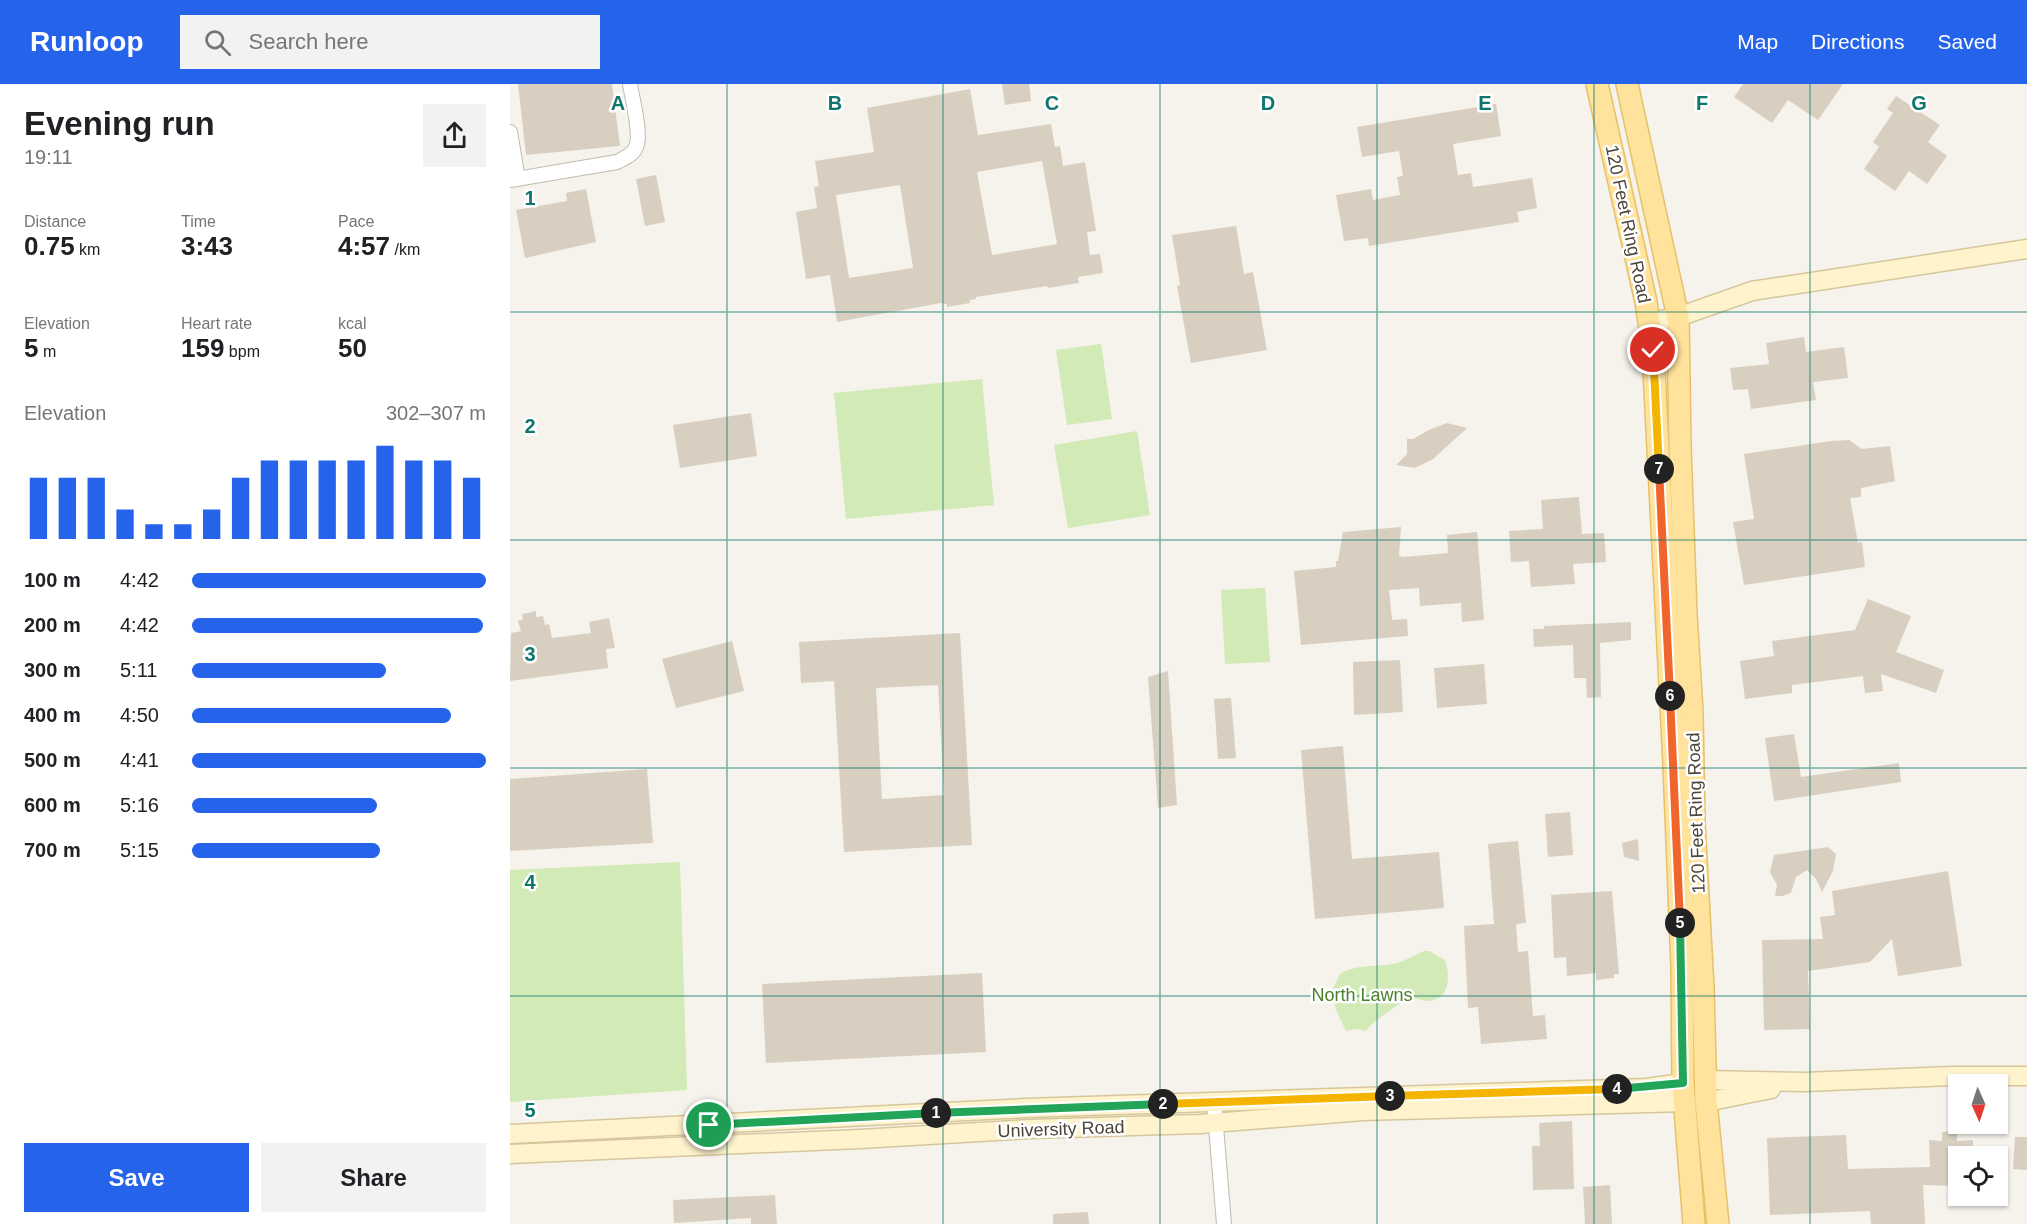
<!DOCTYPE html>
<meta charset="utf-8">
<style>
:root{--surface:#fff;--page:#f2f2f2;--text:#202124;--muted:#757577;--accent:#2563eb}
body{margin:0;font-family:Helvetica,sans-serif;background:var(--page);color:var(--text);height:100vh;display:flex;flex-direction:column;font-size:22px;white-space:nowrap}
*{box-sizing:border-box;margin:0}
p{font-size:20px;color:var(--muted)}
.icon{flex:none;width:33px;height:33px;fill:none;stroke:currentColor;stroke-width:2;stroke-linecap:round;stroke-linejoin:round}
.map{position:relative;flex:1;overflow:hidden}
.side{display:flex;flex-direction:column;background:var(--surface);width:510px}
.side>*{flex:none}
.needle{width:39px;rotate:177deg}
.buttons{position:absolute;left:1438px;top:990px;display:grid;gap:12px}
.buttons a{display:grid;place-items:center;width:60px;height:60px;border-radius:0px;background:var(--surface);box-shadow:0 2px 4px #0004;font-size:30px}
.pin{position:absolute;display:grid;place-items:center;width:51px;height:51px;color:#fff;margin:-26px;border:3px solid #fff;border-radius:50%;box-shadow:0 2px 6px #0007}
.km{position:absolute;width:30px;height:30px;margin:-15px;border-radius:50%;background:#222;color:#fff;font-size:16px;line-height:30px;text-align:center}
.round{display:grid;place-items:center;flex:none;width:63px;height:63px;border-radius:0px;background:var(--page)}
.head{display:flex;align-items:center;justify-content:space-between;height:102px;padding:0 24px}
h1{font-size:33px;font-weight:700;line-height:45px}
.figures{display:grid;grid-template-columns:repeat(3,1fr);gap:9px;height:102px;padding:6px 24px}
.figures div{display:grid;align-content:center}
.figures b{font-size:26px;font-weight:700}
.figures small{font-size:16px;font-weight:400}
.figures p{font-size:16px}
.chart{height:168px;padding:12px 24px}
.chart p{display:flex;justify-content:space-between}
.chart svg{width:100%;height:108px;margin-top:6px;stroke:var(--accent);stroke-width:6}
.action{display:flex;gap:12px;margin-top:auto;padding:12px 24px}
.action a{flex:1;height:69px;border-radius:0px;background:var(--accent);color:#fff;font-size:24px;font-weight:700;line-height:69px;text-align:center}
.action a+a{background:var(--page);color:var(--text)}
ul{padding:0 24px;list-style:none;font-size:20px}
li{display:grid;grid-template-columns:96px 72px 1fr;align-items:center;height:45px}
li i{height:15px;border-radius:8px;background:var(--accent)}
header{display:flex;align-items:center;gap:36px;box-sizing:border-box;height:84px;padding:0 30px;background:var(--accent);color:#fff}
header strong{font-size:28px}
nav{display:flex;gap:33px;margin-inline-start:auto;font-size:21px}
.search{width:420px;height:54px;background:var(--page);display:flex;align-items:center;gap:15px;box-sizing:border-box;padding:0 21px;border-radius:0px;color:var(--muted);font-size:22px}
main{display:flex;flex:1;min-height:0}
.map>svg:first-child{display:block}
.green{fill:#d2eab5}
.building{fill:#d8cfc1;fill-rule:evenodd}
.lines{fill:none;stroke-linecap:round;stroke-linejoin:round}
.street-casing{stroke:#c2bbae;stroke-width:16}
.secondary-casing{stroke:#d6c79b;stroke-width:21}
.primary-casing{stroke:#e6c16a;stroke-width:24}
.street{stroke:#fff;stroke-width:14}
.secondary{stroke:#fff3cd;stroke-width:18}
.primary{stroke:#ffe39c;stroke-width:21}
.split-1-casing{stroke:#fff;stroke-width:12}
.split-2-casing{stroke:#fff;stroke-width:12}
.split-3-casing{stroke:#fff;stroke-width:12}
.split-4-casing{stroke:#fff;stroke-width:12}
.split-5-casing{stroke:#fff;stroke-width:12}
.split-6-casing{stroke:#fff;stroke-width:12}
.split-7-casing{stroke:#fff;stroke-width:12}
.split-8-casing{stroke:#fff;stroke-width:12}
.split-1{stroke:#22a559;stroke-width:8}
.split-2{stroke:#22a559;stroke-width:8}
.split-3{stroke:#f5b400;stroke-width:8}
.split-4{stroke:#f5b400;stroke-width:8}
.split-5{stroke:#22a559;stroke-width:8}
.split-6{stroke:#f0652b;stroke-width:8}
.split-7{stroke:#f0652b;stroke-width:8}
.split-8{stroke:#f5b400;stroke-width:8}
.grid{fill:none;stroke:#0f766e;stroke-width:1.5;stroke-opacity:0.55}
.labels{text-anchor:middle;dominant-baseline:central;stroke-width:5;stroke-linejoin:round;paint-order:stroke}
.street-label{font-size:18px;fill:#4b4439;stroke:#fff}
.park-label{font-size:18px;fill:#4a7f2a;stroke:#fff}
.grid-label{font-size:20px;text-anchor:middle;font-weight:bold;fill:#0f766e;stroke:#fff;stroke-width:5;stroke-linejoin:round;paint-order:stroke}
</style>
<header>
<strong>Runloop</strong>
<div class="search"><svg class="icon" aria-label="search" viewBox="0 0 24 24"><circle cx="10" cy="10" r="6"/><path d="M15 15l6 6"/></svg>Search here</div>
<nav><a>Map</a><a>Directions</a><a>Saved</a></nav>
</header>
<main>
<section class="side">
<div class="head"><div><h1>Evening run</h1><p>19:11</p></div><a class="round"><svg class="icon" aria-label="share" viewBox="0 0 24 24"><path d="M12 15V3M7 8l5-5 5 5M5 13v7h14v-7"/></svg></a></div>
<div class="figures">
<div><p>Distance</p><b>0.75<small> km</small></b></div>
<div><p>Time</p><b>3:43</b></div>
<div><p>Pace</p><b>4:57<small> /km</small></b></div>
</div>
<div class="figures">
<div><p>Elevation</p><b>5<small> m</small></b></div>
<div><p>Heart rate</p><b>159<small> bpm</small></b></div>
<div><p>kcal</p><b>50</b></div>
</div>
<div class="chart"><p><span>Elevation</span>302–307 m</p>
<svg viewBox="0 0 160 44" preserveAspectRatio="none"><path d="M5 44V19M15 44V19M25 44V19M35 44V32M45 44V38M55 44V38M65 44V32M75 44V19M85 44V12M95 44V12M105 44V12M115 44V12M125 44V6M135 44V12M145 44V12M155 44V19"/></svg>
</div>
<ul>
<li><b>100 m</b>4:42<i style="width:100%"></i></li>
<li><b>200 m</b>4:42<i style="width:99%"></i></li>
<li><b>300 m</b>5:11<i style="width:66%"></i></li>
<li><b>400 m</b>4:50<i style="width:88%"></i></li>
<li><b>500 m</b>4:41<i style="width:100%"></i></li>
<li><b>600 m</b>5:16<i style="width:63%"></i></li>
<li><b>700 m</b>5:15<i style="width:64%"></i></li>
</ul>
<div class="action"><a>Save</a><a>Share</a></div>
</section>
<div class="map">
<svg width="1517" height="1140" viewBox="0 0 1517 1140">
<rect width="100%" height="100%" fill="#f6f3ec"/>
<!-- green -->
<g class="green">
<path d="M591,260l11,75 -45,6 -11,-75z"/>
<path d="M472,295l12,126 -148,14 -12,-126z"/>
<path d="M627,347l13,84 -82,13 -14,-83z"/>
<path d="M755,504l5,74 -45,2 -4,-74z"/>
<path d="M170,778l7,228 -177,12v-232z"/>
<path d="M914,867h5l16,9c5,15 6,38 -16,41 -6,0 -12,-4 -18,-2 -10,2 -39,23 -45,32l-11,-2 -9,2 -10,-21 -4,-19 8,-17c16,-10 35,-7 53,-10 11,-2 21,-9 31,-13z"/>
</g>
<!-- building -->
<g class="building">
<path d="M8,0h94l8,62 -94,9z"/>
<path d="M492,0h27l2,17 -26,4z"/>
<path d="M1233,0h100l-25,36 -30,-20 -16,23 -38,-26z"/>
<path d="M460,5l8,46 73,-11 4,23 5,-1 3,20 22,-4 11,69 -9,1 3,23 10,-1 3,19 -25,4 1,6 -31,5 -1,-2 -71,11v2l-6,1v3l-23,4v-3l-6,-1 -104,19 -7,-47 -24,4 -10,-67 21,-4 -3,-21 5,-1 -4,-25 59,-9 -7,-44zM532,77l15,83 -65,11 -15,-83zM390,101l13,83 -64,10 -13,-83z"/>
<path d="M1386,12l44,29 -12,17 19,14 -20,28 -18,-13 -14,20 -31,-22 15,-22 -6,-5 20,-29 -6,-4z"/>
<path d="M986,20l5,32 -48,8 5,31 13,-2 2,14 59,-9 5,30 -20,4 2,10 -150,24 -1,-8 -24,3 -8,-46 35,-6 2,11 27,-5 -3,-18 6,-1 -4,-25 -37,6 -5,-30z"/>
<path d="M146,91l9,47 -20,4 -9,-47z"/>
<path d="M76,105l10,53 -71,16 -9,-48 51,-9 -1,-8z"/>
<path d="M726,142l8,48 9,-2 14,78 -76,13 -14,-77 3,-1 -8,-50z"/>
<path d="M1294,253l2,15 38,-5 4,31 -35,4 3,18 -65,9 -3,-20 -15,1 -3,-22 39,-4 -3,-21z"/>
<path d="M241,329l6,43 -77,12 -7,-43z"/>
<path d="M937,339l20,5 -34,31 -18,9 -19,-3 11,-11v-15h6l16,-9z"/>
<path d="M1339,356l13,9 28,-3 5,35 -34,7v9l-11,1 8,45 4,-1 3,25 -121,18 -11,-63 21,-3 -10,-65 87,-13z"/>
<path d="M1069,413l3,37 22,-1 2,29 -33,2 2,20 -44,3 -2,-26 -18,1 -2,-31 34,-2 -2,-29z"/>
<path d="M891,443l-2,29 5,1 44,-4 -1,-18 30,-3 7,88 -22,2 -1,-19 -41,3 -1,-18 -30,2 3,30 15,-1 1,17 -107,9 -7,-74 42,-4v-6h2l5,-29z"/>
<path d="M1358,515l43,17 -15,36 48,18 -8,23 -55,-19 2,17 -18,2 -2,-17 -71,9v8l-47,6 -5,-38 34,-5 -2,-15 83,-11z"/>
<path d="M26,527v6l7,-1 2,9 4,-1 3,14 39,-5 -2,-11 20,-4 6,30 -9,1 2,19 -98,13 1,-48 10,-2 -3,-10 5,-2 -1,-5z"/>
<path d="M1121,538v18l-31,3 1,54 -14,1 -1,-20h-12l-1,-33 -39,2 -1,-18h11v-3z"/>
<path d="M450,549l12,212 -128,7 -10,-171 -33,2 -2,-41zM428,601l6,110 -62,4 -6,-111z"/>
<path d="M222,557l12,50 -68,17 -14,-49z"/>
<path d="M890,576l3,52 -49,3 -1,-53z"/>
<path d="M974,580l3,40 -50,4 -3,-40z"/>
<path d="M658,587l9,134 -19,3 -10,-131z"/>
<path d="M721,614l5,60 -18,1 -4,-60z"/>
<path d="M1284,650l7,43 98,-14 2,19 -127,19 -9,-63z"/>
<path d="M833,662l9,113 87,-7 5,56 -129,11 -14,-169z"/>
<path d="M137,685l6,74 -143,8v-72z"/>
<path d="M1060,728l3,43 -25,2 -3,-43z"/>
<path d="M1128,755l1,22 -15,-4 -2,-14z"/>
<path d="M1008,757l8,82 -10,1 2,28 10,-1 5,65 12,-1 2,24 -66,5 -3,-37 -10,1 -4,-82 30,-2 -6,-80z"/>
<path d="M1318,763l8,7 -3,17 -11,21 -6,-13 -9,-9 -11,7 -5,16 -8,3h-8l2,-11 -7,-13 4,-17z"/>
<path d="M1438,787l14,95 -64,10 -6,-37 -22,23 -62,9 2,58 -46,1 -2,-90 61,-1 -3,-22 15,-2 -3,-24z"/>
<path d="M1102,807l7,83h-5v4l-18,2v-7l-29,3 -1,-19 -12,1 -3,-63z"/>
<path d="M472,889l4,79 -220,11 -4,-79z"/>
<path d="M1062,1037l2,68 -41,1 -1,-44h8l-1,-23z"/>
<path d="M1447,1047v10l16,-1v16h-14v30l-36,-1 2,39h-54l-1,-13 -100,4 -3,-77 79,-3 2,34 82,-2 -1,-27 13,1v-9z"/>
<path d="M1505,1053h12v33l-14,-1z"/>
<path d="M1100,1101l2,39h-27l-2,-37z"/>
<path d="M265,1111l2,29h-26v-6l-77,5 -1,-23z"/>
<path d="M578,1128l1,12h-36v-10z"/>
</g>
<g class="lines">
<!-- street casing -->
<g class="street-casing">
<g id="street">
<path d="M0,48l8,47"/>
<path d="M0,96l107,-18c7,-4 16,-7 19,-15 6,-12 -4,-49 -6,-63"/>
<path d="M704,1018l10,122"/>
</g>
</g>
<!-- secondary casing -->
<g class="secondary-casing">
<g id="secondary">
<path d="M1139,238l29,-5 74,-26 275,-42"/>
<path d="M1195,996l100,2 146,-6h76"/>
<path d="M1196,1018l65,-13"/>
<path d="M0,1050l516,-26 526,-17 94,-3 37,-5"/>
<path d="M0,1070l350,-15 170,-10 170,-5 163,-13 321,-9"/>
</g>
</g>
<!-- primary casing -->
<g class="primary-casing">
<g id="primary">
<path d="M1087,0l49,218 7,48 21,414 8,203 1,116 11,141"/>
<path d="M1117,0l51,233 2,129 6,168 6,98 2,111 9,165 3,114 12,122"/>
</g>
</g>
<!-- street -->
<use href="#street" class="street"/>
<!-- secondary -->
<use href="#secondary" class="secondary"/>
<!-- primary -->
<use href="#primary" class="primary"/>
</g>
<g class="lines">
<!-- split-1 casing -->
<g class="split-1-casing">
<path id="split-1" d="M199,1041l227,-12"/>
</g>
<!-- split-2 casing -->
<g class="split-2-casing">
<path id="split-2" d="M426,1029l227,-9"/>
</g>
<!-- split-3 casing -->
<g class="split-3-casing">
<path id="split-3" d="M653,1020l227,-8"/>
</g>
<!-- split-4 casing -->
<g class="split-4-casing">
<path id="split-4" d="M880,1012l227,-7"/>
</g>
<!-- split-5 casing -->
<g class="split-5-casing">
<path id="split-5" d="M1107,1005l66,-6 -3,-160"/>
</g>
<!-- split-6 casing -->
<g class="split-6-casing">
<path id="split-6" d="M1160,612l10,227"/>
</g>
<!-- split-7 casing -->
<g class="split-7-casing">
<path id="split-7" d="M1149,385l11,227"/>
</g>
<!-- split-8 casing -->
<g class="split-8-casing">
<path id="split-8" d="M1143,266l6,119"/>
</g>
<!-- split-1 -->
<use href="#split-1" class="split-1"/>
<!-- split-2 -->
<use href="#split-2" class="split-2"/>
<!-- split-3 -->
<use href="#split-3" class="split-3"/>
<!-- split-4 -->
<use href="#split-4" class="split-4"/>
<!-- split-5 -->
<use href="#split-5" class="split-5"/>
<!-- split-6 -->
<use href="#split-6" class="split-6"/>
<!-- split-7 -->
<use href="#split-7" class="split-7"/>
<!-- split-8 -->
<use href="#split-8" class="split-8"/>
</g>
<!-- grid -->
<path class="grid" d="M217,0v1140M433,0v1140M650,0v1140M867,0v1140M1084,0v1140M1300,0v1140M0,228h1517M0,456h1517M0,684h1517M0,912h1517"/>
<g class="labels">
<!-- street labels -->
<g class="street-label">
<text transform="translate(1118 140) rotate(78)">120 Feet Ring Road</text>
<text transform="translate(1186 729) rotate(-92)">120 Feet Ring Road</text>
<text transform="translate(551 1045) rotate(-2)">University Road</text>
</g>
<!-- park labels -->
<g class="park-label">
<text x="852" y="911">North Lawns</text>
</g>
</g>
<g class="grid-label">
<text x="108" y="26">A</text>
<text x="325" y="26">B</text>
<text x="542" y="26">C</text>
<text x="758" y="26">D</text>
<text x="975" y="26">E</text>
<text x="1192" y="26">F</text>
<text x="1409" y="26">G</text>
<text x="20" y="121">1</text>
<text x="20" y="349">2</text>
<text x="20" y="577">3</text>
<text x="20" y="805">4</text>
<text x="20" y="1033">5</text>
</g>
</svg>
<div class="buttons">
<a><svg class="needle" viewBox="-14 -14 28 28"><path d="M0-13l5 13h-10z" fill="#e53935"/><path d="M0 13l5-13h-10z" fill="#757577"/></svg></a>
<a><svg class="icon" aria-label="locate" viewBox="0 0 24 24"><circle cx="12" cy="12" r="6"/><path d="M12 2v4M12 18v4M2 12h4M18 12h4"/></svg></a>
</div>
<div class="pin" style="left:199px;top:1041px;background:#1e9e55"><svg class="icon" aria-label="arrive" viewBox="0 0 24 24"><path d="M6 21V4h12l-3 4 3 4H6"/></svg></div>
<div class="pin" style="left:1143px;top:266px;background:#d93025"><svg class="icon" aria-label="check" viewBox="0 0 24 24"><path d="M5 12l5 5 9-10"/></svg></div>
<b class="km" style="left:426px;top:1029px">1</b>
<b class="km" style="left:653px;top:1020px">2</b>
<b class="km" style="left:880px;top:1012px">3</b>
<b class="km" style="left:1107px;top:1005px">4</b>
<b class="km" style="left:1170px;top:839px">5</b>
<b class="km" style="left:1160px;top:612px">6</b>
<b class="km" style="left:1149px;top:385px">7</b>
</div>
</main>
